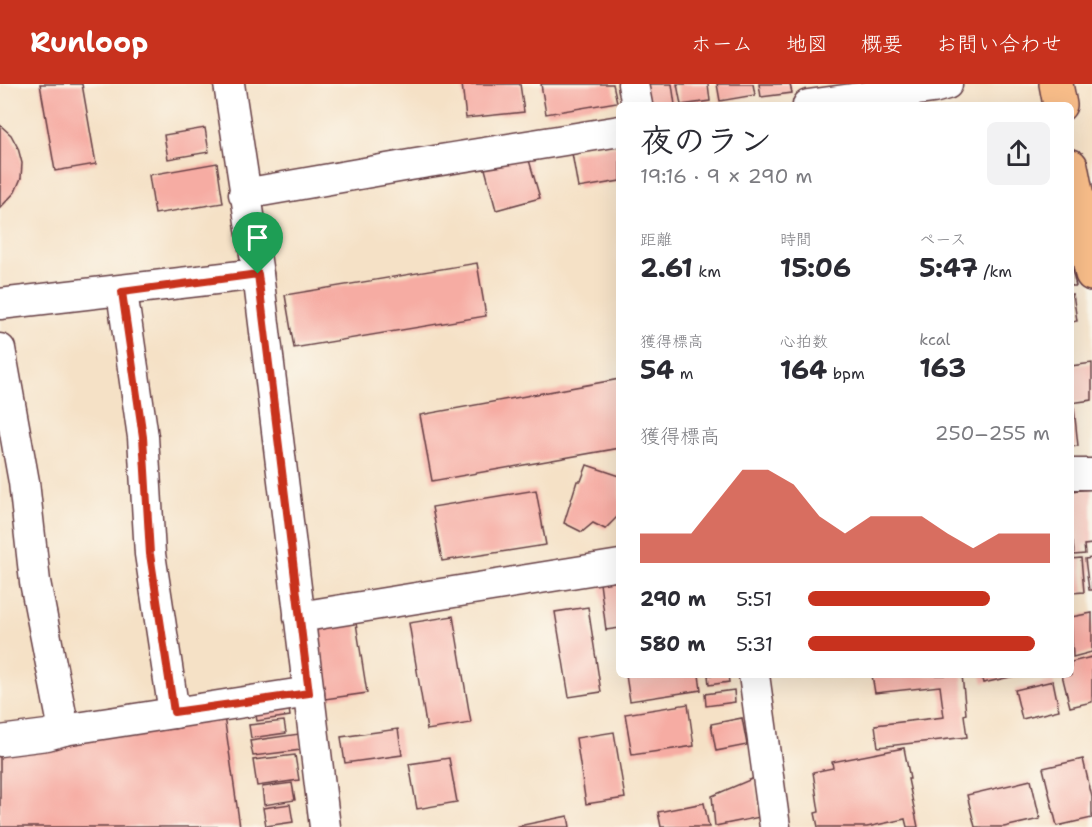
<!DOCTYPE html>
<html lang="ja">
<meta charset="utf-8">
<style>
:root{--surface:#fff;--page:#f2f2f3;--text:#2b2b33;--muted:#7c7c81;--accent:#c8321e}
body{margin:0;font-family:"Shantell Sans","Klee One",sans-serif;background:var(--page);color:var(--text);height:100vh;display:flex;flex-direction:column;font-size:22px;white-space:nowrap}
*{box-sizing:border-box;margin:0}
p{font-size:20px;color:var(--muted)}
.icon{flex:none;width:33px;height:33px;fill:none;stroke:currentColor;stroke-width:2;stroke-linecap:round;stroke-linejoin:round}
.map{position:relative;flex:1;overflow:hidden}
.sheet{position:absolute;left:616px;top:18px;width:458px;height:576px;display:flex;flex-direction:column;background:var(--surface);border-radius:9px;box-shadow:0 6px 24px #0002}
.sheet>*{flex:none}
.pin{position:absolute;display:grid;place-items:center;width:51px;height:51px;color:#fff;margin:-62px -26px;border-radius:50% 50% 50% 0;rotate:-45deg;box-shadow:0 0 6px #0007}
.pin .icon{rotate:45deg}
.round{display:grid;place-items:center;flex:none;width:63px;height:63px;border-radius:9px;background:var(--page)}
.summary{display:flex;align-items:center;justify-content:space-between;height:102px;padding:0 24px}
h1{font-size:33px;font-weight:700;line-height:45px}
.metrics{display:grid;grid-template-columns:repeat(3,1fr);gap:9px;height:102px;padding:6px 24px}
.metrics div{display:grid;align-content:center}
.metrics b{font-size:26px;font-weight:700}
.metrics small{font-size:16px;font-weight:400}
.metrics p{font-size:16px}
.chart{height:168px;padding:12px 24px}
.chart p{display:flex;justify-content:space-between}
.chart svg{width:100%;height:108px;margin-top:6px;fill:var(--accent);opacity:.7}
ul{padding:0 24px;list-style:none;font-size:20px}
li{display:grid;grid-template-columns:96px 72px 1fr;align-items:center;height:45px}
li i{height:15px;border-radius:8px;background:var(--accent)}
header{display:flex;align-items:center;gap:36px;box-sizing:border-box;height:84px;padding:0 30px;background:var(--accent);color:#fff}
header strong{font-size:28px}
nav{display:flex;gap:33px;margin-inline-start:auto;font-size:21px}
.map>svg:first-child{display:block}
.building{fill:#f6aca3}
.lines{fill:none;stroke-linecap:round;stroke-linejoin:round}
.street-casing{stroke:#643c42;stroke-width:33}
.primary-casing{stroke:#643c42;stroke-width:36}
.street{stroke:#fff;stroke-width:30}
.primary{stroke:#f8bd89;stroke-width:33}
.route-casing{stroke:#fff;stroke-width:12}
.route{stroke:#c8321e;stroke-width:8}
</style>
<header>
<strong>Runloop</strong>
<nav><a>ホーム</a><a>地図</a><a>概要</a><a>お問い合わせ</a></nav>
</header>
<div class="map">
<svg width="1092" height="743" viewBox="0 0 1092 743">
<rect width="100%" height="100%" fill="#fbf7ec"/>
<filter id="ink" filterUnits="userSpaceOnUse"><feTurbulence type="fractalNoise" baseFrequency=".0167" numOctaves="2"/><feDisplacementMap in="SourceGraphic" scale="12" xChannelSelector="R" yChannelSelector="G"/><feConvolveMatrix kernelMatrix="1 2 1 2 8 2 1 2 1" color-interpolation-filters="sRGB"/></filter>
<filter id="wash" filterUnits="userSpaceOnUse"><feTurbulence type="fractalNoise" baseFrequency=".008" numOctaves="4" result="noise"/><feDisplacementMap in="SourceGraphic" scale="24" xChannelSelector="R" yChannelSelector="G"/><feGaussianBlur stdDeviation="1.35" result="paint"/><feColorMatrix in="noise" values="0 0 0 0 0 0 0 0 0 0 0 0 0 0 0 0 0 1.4 0 .05"/><feComposite in="paint" operator="in"/></filter>
<g filter="url(#wash)">
<rect width="100%" height="100%" fill="#f5e1c6"/>
<g id="blocks">
<!-- building -->
<g class="building">
<path d="M40,0h42l14,80 -41,7z"/>
<path d="M462,0h58l4,28 -58,6z"/>
<path d="M541,0h72l4,18 -71,12z"/>
<path d="M643,0h29l3,21h-28z"/>
<path d="M677,0h31l2,17 -29,4z"/>
<path d="M717,0h36l2,11 -35,6z"/>
<path d="M759,0h31l2,9 -31,4z"/>
<path d="M0,41l11,10 7,13 4,15 -1,15 -6,14 -15,16z"/>
<path d="M205,44l4,24 -41,7 -4,-24z"/>
<path d="M620,61v36l-42,7 -6,-35z"/>
<path d="M527,69l13,45 -44,12 -12,-45z"/>
<path d="M217,79l6,40 -68,11 -6,-39z"/>
<path d="M477,179l9,53 -192,32 -9,-53z"/>
<path d="M1071,181l5,21h-5z"/>
<path d="M1071,210h2l4,27 -6,1z"/>
<path d="M1092,279v37l-21,3v-37z"/>
<path d="M620,295v69l-188,33 -12,-66z"/>
<path d="M1074,324l4,38 -7,1v-38z"/>
<path d="M587,381l33,11v42l-3,-1 -12,12 -12,-6 -11,9 -18,-9 13,-42h4z"/>
<path d="M1092,405v55l-8,1 1,9 -11,1 -1,-13h-2v-51z"/>
<path d="M536,406l10,55 -104,16 -10,-54z"/>
<path d="M1081,474l3,34 -13,1v-34z"/>
<path d="M1092,474v32h-3l-4,-31z"/>
<path d="M620,497v47l-14,2 -6,-47z"/>
<path d="M588,523l13,85 -32,5 -14,-85z"/>
<path d="M1092,529v39l-19,5 -2,-40z"/>
<path d="M453,532l18,107 -44,7 -18,-107z"/>
<path d="M356,539l11,70 -42,6 -10,-70z"/>
<path d="M1092,573v45l-22,5 -8,-32h9v-13z"/>
<path d="M626,591h73l2,15 -71,11z"/>
<path d="M708,591h20l1,7 -20,3z"/>
<path d="M872,591h90l4,39 -2,1 3,22 -89,10 -3,-22 69,-8 -4,-31 -65,7z"/>
<path d="M981,591h34v1l-32,7z"/>
<path d="M1053,597l6,29 -37,9 -7,-29z"/>
<path d="M734,606l1,12 -29,4 -1,-12z"/>
<path d="M288,617l2,15 -33,5 -3,-16z"/>
<path d="M688,620l6,42 -62,9 -7,-41z"/>
<path d="M224,632l16,111h-240v-81z"/>
<path d="M742,634l5,27 -31,6 -5,-27z"/>
<path d="M284,637l2,12 -35,5 -2,-13z"/>
<path d="M398,645l4,26 -57,8 -4,-26z"/>
<path d="M614,648l11,66 -39,6 -10,-66z"/>
<path d="M299,650l2,16 -48,6 -3,-15z"/>
<path d="M904,664l6,31h-2l10,48h-11l-2,-8 -38,8h-49l-3,-14 4,-1 -6,-40 20,-4 -1,-6z"/>
<path d="M295,671l4,25 -42,6 -4,-26z"/>
<path d="M449,674l8,44 -40,7 -8,-45z"/>
<path d="M1083,675l9,38v21l-35,8 -14,-58z"/>
<path d="M754,694l6,39 -45,9 -3,-30z"/>
<path d="M1031,696l9,39 -36,8h-29l-8,-32z"/>
<path d="M292,699l3,17 -31,5 -2,-18z"/>
<path d="M704,719l5,24h-48l-3,-15z"/>
<path d="M290,720l3,18 -27,4 -3,-18z"/>
<path d="M568,732l2,11h-52v-1z"/>
</g>
</g>
</g>
<g filter="url(#ink)">
<use href="#blocks" fill-opacity="0" stroke="#643c42" stroke-width="1.5"/>
<g class="lines">
<!-- street casing -->
<g class="street-casing">
<g id="street">
<path d="M229,0l29,190 67,553"/>
<path d="M633,0l4,21"/>
<path d="M808,21l125,-17 14,-4"/>
<path d="M244,110l166,-29 210,-34"/>
<path d="M122,208l21,145 7,117 24,159"/>
<path d="M0,220l258,-30"/>
<path d="M0,265l24,133 11,100 29,148"/>
<path d="M1071,390h21"/>
<path d="M299,533l321,-52"/>
<path d="M754,591l21,152"/>
<path d="M0,657l47,-6 17,-5 245,-38"/>
</g>
</g>
<!-- primary casing -->
<g class="primary-casing">
<g id="primary">
<path d="M1056,0l4,21"/>
<path d="M1071,82l21,108"/>
</g>
</g>
<!-- street -->
<use href="#street" class="street"/>
<!-- primary -->
<use href="#primary" class="primary"/>
</g>
</g>
<g class="lines" filter="url(#ink)">
<!-- route casing -->
<g class="route-casing">
<path id="route" d="M258,190l51,419 -135,19 -24,-158 -7,-117 -21,-145z"/>
</g>
<!-- route -->
<use href="#route" class="route"/>
</g>
</svg>
<div class="pin" style="left:258px;top:190px;background:#1e9e55"><svg class="icon" aria-label="arrive" viewBox="0 0 24 24"><path d="M6 21V4h12l-3 4 3 4H6"/></svg></div>
<section class="sheet">
<div class="summary"><div><h1>夜のラン</h1><p>19:16 · 9 × 290 m</p></div><a class="round"><svg class="icon" aria-label="share" viewBox="0 0 24 24"><path d="M12 15V3M7 8l5-5 5 5M5 13v7h14v-7"/></svg></a></div>
<div class="metrics">
<div><p>距離</p><b>2.61<small> km</small></b></div>
<div><p>時間</p><b>15:06</b></div>
<div><p>ペース</p><b>5:47<small> /km</small></b></div>
</div>
<div class="metrics">
<div><p>獲得標高</p><b>54<small> m</small></b></div>
<div><p>心拍数</p><b>164<small> bpm</small></b></div>
<div><p>kcal</p><b>163</b></div>
</div>
<div class="chart"><p><span>獲得標高</span>250–255 m</p>
<svg viewBox="0 0 160 44" preserveAspectRatio="none"><path d="M0 44V32L10 32L20 32L30 19L40 6L50 6L60 12L70 25L80 32L90 25L100 25L110 25L120 32L130 38L140 32L150 32L160 32V44z"/></svg>
</div>
<ul>
<li><b>290 m</b>5:51<i style="width:75%"></i></li>
<li><b>580 m</b>5:31<i style="width:94%"></i></li>
</ul>
</section>
</div>
